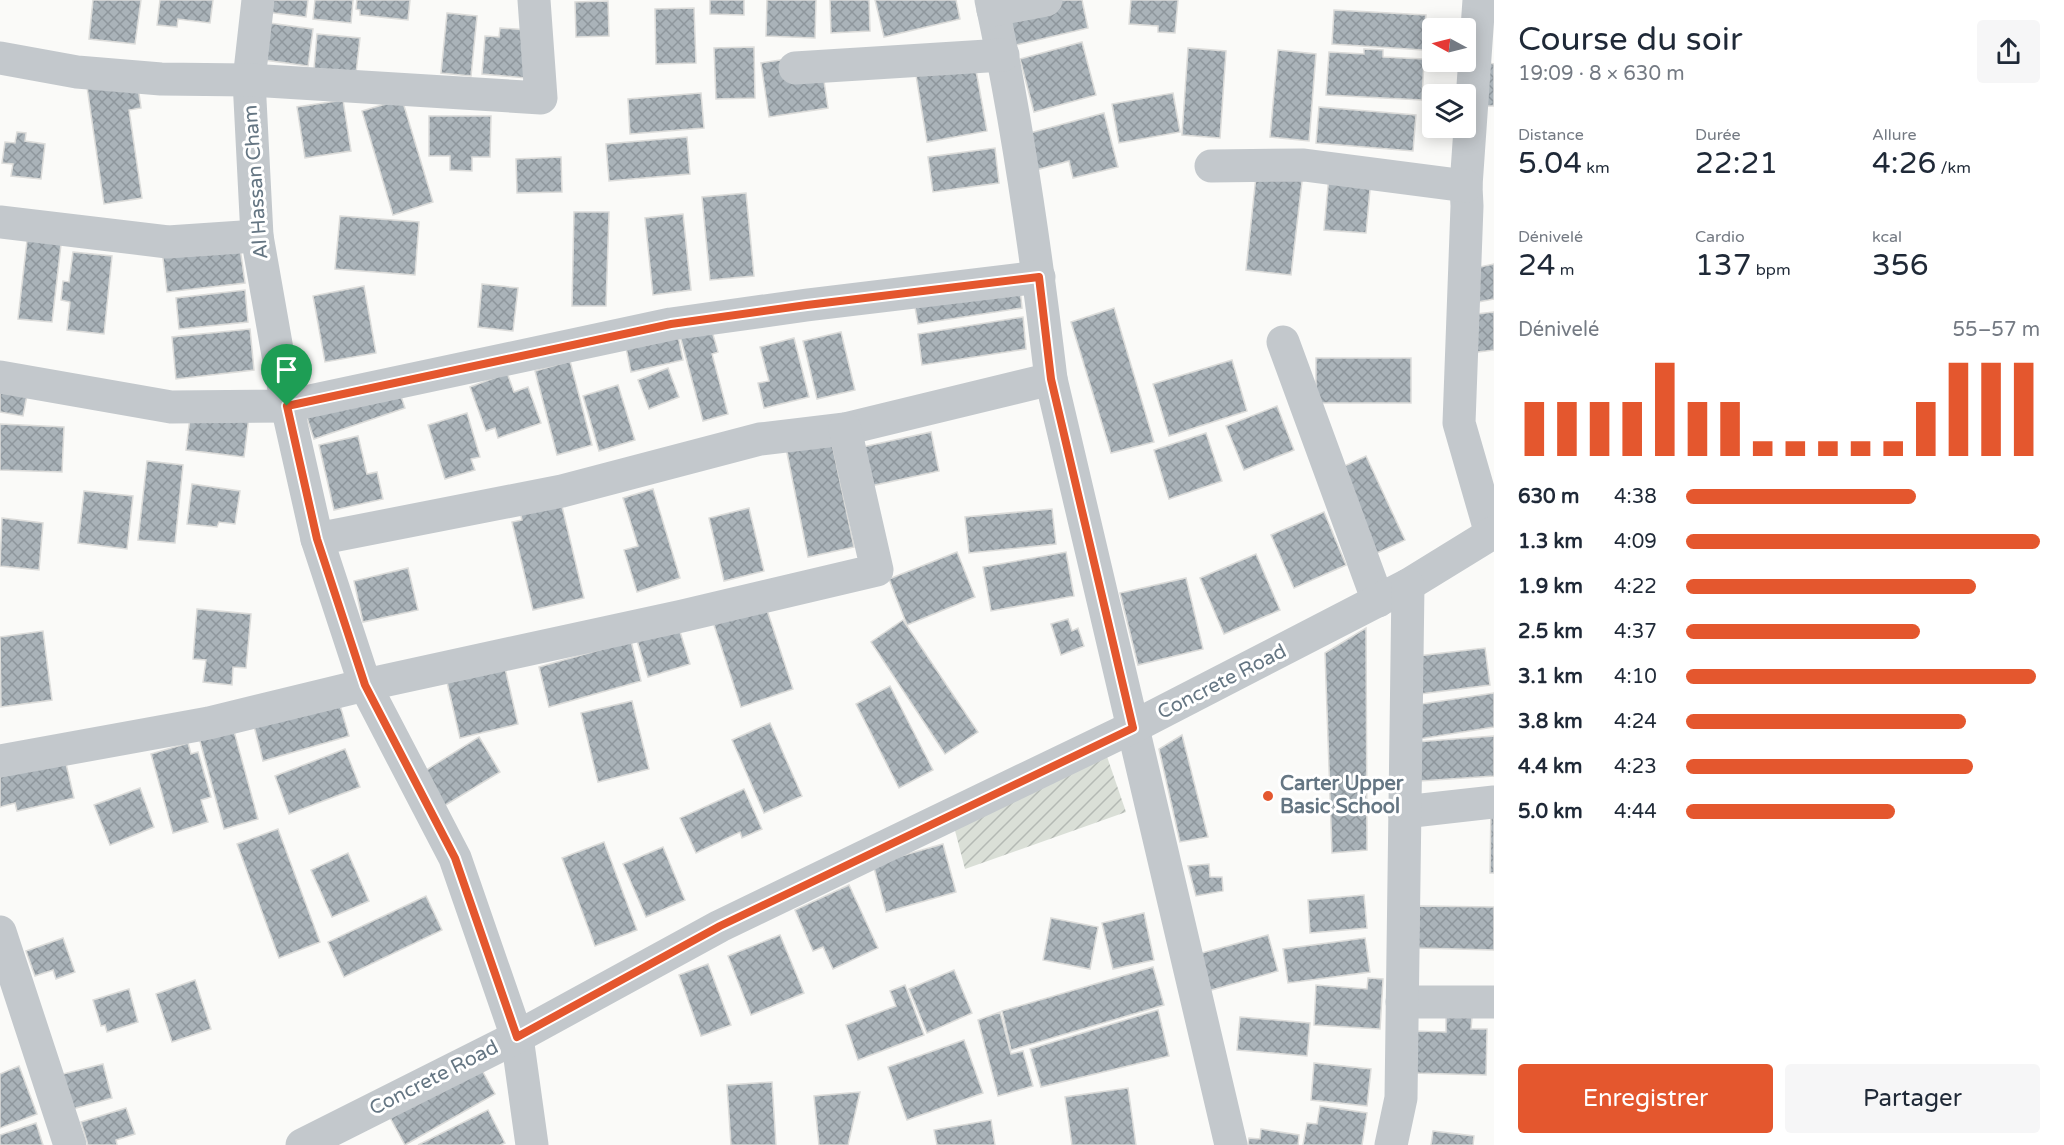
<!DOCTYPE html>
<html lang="fr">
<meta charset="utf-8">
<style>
:root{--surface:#fff;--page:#f6f6f7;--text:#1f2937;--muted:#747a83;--accent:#e4572e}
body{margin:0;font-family:"Varela Round",sans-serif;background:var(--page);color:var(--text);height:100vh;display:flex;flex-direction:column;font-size:22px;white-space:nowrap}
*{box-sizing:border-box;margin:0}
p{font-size:20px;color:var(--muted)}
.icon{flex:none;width:33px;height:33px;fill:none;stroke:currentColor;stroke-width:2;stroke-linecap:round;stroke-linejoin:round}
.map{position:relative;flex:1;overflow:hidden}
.panel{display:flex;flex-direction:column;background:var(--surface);width:570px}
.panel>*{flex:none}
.needle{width:39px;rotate:277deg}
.tools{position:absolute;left:1422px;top:18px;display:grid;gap:12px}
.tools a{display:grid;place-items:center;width:54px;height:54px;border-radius:6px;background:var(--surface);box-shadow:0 3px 15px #0003;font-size:30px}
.pin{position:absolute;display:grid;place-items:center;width:51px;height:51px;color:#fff;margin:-62px -26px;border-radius:50% 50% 50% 0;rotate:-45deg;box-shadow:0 0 6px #0007}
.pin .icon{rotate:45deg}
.round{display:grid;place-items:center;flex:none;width:63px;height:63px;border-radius:6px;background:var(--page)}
.headline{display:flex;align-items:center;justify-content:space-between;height:102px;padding:0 24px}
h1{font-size:33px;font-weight:600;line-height:45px}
.stats{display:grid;grid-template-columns:repeat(3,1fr);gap:9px;height:102px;padding:6px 24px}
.stats div{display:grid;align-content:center}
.stats b{font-size:30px;font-weight:600}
.stats small{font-size:16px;font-weight:400}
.stats p{font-size:16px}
.chart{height:168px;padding:12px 24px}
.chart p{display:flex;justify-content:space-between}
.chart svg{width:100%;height:108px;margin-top:6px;stroke:var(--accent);stroke-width:6}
.action{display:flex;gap:12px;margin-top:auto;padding:12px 24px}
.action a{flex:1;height:69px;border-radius:6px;background:var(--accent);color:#fff;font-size:24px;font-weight:600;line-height:69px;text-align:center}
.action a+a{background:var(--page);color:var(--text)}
ul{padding:0 24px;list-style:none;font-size:20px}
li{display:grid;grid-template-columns:96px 72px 1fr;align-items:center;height:45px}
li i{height:15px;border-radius:8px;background:var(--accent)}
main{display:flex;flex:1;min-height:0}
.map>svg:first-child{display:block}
.garden{fill:url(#garden-furrows)}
.building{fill:url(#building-cross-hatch);stroke:#dcdcda;stroke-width:1.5}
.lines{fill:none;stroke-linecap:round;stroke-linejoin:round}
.minor{stroke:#c3c8cc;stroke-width:33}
.route-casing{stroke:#fff;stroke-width:12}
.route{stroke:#e4572e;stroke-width:8}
.poi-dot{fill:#e4572e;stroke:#fff;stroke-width:2}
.labels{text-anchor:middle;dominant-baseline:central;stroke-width:6;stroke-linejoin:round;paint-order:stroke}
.street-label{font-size:20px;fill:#657683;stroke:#fff}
.poi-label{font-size:20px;font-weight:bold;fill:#657683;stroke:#fff;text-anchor:start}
</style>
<main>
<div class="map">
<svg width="1494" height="1145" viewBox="0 0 1494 1145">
<defs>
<pattern id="garden-furrows" width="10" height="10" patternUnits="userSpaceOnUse" patternTransform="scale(1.5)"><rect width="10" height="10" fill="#dadfd7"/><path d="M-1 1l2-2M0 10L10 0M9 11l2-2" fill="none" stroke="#b4b9b4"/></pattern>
<pattern id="building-cross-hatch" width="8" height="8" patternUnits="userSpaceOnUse" patternTransform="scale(1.5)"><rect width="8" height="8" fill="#aab3b9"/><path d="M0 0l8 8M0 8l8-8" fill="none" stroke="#8e969c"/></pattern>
</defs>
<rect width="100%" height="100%" fill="#fafaf8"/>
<!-- garden -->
<path class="garden" d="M1102,742l24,70 -161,57 -13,-50z"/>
<!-- building -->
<g class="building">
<path d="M93,0h48l-6,44 -46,-5z"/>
<path d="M160,0h53l-3,23 -32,-4 -1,8 -20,-2z"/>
<path d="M267,0h41l-2,17 -40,-5z"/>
<path d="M315,0h38l-2,23 -38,-4z"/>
<path d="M357,0h53l-2,20 -48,-5v-5l-4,-1z"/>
<path d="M710,0h34v15l-34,-1z"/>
<path d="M767,0h49l-1,38 -49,-2z"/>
<path d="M830,0h39l1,31 -39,2z"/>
<path d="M875,0h81l4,19 -76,18z"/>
<path d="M1043,0h39l6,28 -76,18 -9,-37z"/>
<path d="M1131,0h47l-3,33 -17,-1v-6l-29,-2z"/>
<path d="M608,1l1,35 -33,1 -1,-35z"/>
<path d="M694,8l2,55 -40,1 -1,-55z"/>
<path d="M1334,10l92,5 -3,35 -91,-6z"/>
<path d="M447,13l30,3 -6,60 -30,-3z"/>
<path d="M262,22l51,7 -5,37 -51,-7z"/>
<path d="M500,28l30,2 -3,48 -45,-4 3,-38 14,1z"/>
<path d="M317,34l43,4 -4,35 -42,-4z"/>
<path d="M1082,42l14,53 -62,17 -14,-53z"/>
<path d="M754,47l1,51 -39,1 -2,-51z"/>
<path d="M1188,48l38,3 -6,87 -38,-3z"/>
<path d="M1364,49l19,1v7l41,2 -2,41 -96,-5 3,-43 35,2z"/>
<path d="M1278,50l38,4 -7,87 -39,-4z"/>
<path d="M820,54l8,54 -59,9 -8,-54z"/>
<path d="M1489,63l5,1v42h-8z"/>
<path d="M975,65l12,66 -60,11 -11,-67z"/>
<path d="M137,80l4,28 -12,2 13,88 -38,6 -17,-117z"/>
<path d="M701,93l3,35 -74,6 -2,-35z"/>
<path d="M1173,93l7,39 -61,11 -7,-39z"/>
<path d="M402,99l31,103 -40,13 -31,-104z"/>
<path d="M343,100l8,51 -46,7 -8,-51z"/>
<path d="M1319,107l97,8 -3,36 -97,-8z"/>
<path d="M1104,113l14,54 -45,11 -4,-17 -33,9 -10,-36z"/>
<path d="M429,116h62l-1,41h-18v14l-22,-1v-14h-21z"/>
<path d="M17,132l9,1 -1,8 20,3 -4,35 -30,-3 2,-12 -11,-1 3,-21 10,1z"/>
<path d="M687,137l3,37 -81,7 -3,-37z"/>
<path d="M995,148l4,35 -66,9 -5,-35z"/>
<path d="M561,157l1,35 -45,1 -1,-34z"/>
<path d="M1330,164l42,4 -6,65 -42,-3z"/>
<path d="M1257,167l46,6 -12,102 -45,-5z"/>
<path d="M746,193l8,83 -44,4 -8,-83z"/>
<path d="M574,212h35l-3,94h-34z"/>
<path d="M683,214l8,76 -38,5 -8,-77z"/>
<path d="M340,216l79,6 -4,53 -80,-6z"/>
<path d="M28,232l34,4 -10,86 -34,-3z"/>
<path d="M239,241l6,42 -78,9 -5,-42z"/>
<path d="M73,252l39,4 -8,78 -37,-4 3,-28 -9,-2 2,-19 6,1z"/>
<path d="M1494,264v35l-37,7 -6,-33z"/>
<path d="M1018,271l4,37 -104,16 -7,-39z"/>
<path d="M482,284l36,4 -5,43 -35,-4z"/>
<path d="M364,286l12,67 -51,9 -12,-66z"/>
<path d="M245,290l3,32 -69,7 -3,-31z"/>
<path d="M1114,308l40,134 -43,11 -40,-131z"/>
<path d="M1494,312v38l-39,5 -5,-38z"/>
<path d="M1023,317l3,32 -104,16 -4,-31z"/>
<path d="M710,324l8,28 -6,2 16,60 -25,7 -24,-89z"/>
<path d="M676,326l7,34 -52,12 -7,-34z"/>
<path d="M250,329l4,41 -78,9 -4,-42z"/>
<path d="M841,332l14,58 -38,9 -14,-58z"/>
<path d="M794,338l15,59 -45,11 -6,-25 11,-2 -9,-34z"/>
<rect x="1316" y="358" width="95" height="45"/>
<path d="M1232,360l15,51 -78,25 -16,-52z"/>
<path d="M570,361l22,84 -35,10 -22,-84z"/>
<path d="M0,368l31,6 -8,42 -23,-4z"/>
<path d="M668,368l11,29 -30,12 -11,-29z"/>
<path d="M393,373l12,35 -91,31 -12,-36z"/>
<path d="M507,373l7,19 14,-5 13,36 -43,15 -3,-10 -9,3 -16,-44z"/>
<path d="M618,385l17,55 -36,11 -16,-55z"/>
<path d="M1277,406l17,44 -50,20 -18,-44z"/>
<path d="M191,409l58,7 -5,41 -58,-7z"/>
<path d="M467,413l13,44 -9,2 4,11 -30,9 -17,-54z"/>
<path d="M0,424l64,3 -2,45 -62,-2z"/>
<path d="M931,432l8,39 -73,16 -8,-39z"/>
<path d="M1206,433l16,48 -53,18 -15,-49z"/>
<path d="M830,434l24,113 -46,10 -23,-114z"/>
<path d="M358,436l9,38 10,-2 6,27 -49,11 -15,-65z"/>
<path d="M1366,456l39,84 -43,20 -39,-84z"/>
<path d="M147,461l36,4 -8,78 -37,-3z"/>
<path d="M192,484l48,7 -5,33 -16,-2 -2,5 -30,-3z"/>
<path d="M653,489l27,89 -43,14 -13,-42 14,-4 -15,-48z"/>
<path d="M84,491l49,5 -6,53 -49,-6z"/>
<path d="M560,498l24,100 -51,12 -21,-88 10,-2 -3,-12z"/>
<path d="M749,508l15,63 -40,10 -15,-63z"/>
<path d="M1052,509l4,35 -87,9 -4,-36z"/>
<path d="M1324,512l22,53 -52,23 -23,-53z"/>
<path d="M2,518l41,5 -4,47 -39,-4z"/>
<path d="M957,552l18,45 -68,28 -18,-46z"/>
<path d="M1066,552l8,44 -83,15 -8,-44z"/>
<path d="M1256,554l24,56 -56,24 -24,-56z"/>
<path d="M408,568l10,42 -55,12 -9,-41z"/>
<path d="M1186,578l17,71 -65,16 -18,-72z"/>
<path d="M764,601l29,88 -52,18 -29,-88z"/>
<path d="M197,609l54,5 -5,54 -13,-1 -1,18 -29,-3 3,-22 -13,-1z"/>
<path d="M1068,619l4,12 6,-3 6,18 -23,9 -10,-31z"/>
<path d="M903,620l75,112 -33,22 -74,-112z"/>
<path d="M677,622l13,42 -42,13 -13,-43z"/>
<path d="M1366,628l1,222 -35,3 -7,-200z"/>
<path d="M43,631l9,69 -51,7 -1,-70z"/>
<path d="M631,641l10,40 -92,26 -10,-40z"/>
<path d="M1485,648l5,37 -93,12 -5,-38z"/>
<path d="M504,664l14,60 -58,14 -14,-60z"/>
<path d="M890,686l43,84 -34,18 -43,-84z"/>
<path d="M1494,693v34l-75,12 -24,-31z"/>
<path d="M632,701l17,68 -51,13 -17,-69z"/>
<path d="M339,702l10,34 -86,25 -9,-35z"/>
<path d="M770,723l32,73 -38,17 -32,-73z"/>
<path d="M232,724l26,95 -34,10 -26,-95z"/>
<path d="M1182,735l26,102 -28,5 -21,-93z"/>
<path d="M1494,736v40l-89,6 -3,-39z"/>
<path d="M479,737l21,35 -56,34 -21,-34z"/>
<path d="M188,743l3,11 7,-2 13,45 -10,3 7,22 -35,11 -22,-79z"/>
<path d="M345,749l15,38 -71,27 -14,-38z"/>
<path d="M64,755l10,43 -57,13 -2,-8 -15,4v-45z"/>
<path d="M140,788l14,39 -44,18 -16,-40z"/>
<path d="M744,789l18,40 -20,9 -2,-6 -44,21 -16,-35z"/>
<path d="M1491,806h3v67h-4z"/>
<path d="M278,829l42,113 -41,16 -42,-114z"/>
<path d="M604,842l33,88 -42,16 -33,-88z"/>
<path d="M943,844l13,48 -70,20 -13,-48z"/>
<path d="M663,847l22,53 -39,17 -23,-53z"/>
<path d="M348,853l21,48 -37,16 -21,-47z"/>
<path d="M1209,864l1,13h12l1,14 -27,5 -8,-30z"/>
<path d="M849,885l29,63 -45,21 -10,-22 -10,4 -18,-41z"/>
<path d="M1364,895l3,33 -57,5 -2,-33z"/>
<path d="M426,896l16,34 -98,47 -16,-35z"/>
<path d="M1419,906l75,1v43l-76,-2z"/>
<path d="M1144,913l10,47 -41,9 -11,-46z"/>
<path d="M1051,918l47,9 -8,42 -47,-9z"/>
<path d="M780,935l24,58 -53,22 -23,-59z"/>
<path d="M1268,935l10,36 -70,20 -10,-37z"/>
<path d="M63,938l12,34 -19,7 -3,-9 -18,6 -9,-25z"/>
<path d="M1365,938l5,34 -82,11 -5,-34z"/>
<path d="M708,964l23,61 -30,11 -22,-61z"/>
<path d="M1153,967l11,38 -153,45 -9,-39z"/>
<path d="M954,970l18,43 -45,20 -18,-44z"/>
<path d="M1368,978l15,1 -3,50 -66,-4 2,-40 51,4z"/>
<path d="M195,980l16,49 -39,13 -16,-48z"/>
<path d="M905,985l19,50 -66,25 -12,-35 50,-19 -6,-15z"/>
<path d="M129,989l9,33 -31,10 -2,-7 -4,1 -8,-26z"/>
<path d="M1158,1010l11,46 -128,31 -11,-38z"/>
<path d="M1000,1012l11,42 12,-3 10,35 -35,10 -20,-76z"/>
<path d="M1446,1016l26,1 -1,12h16l-1,46 -74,-2 1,-42 33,1z"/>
<path d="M1240,1017l70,6 -3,33 -70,-6z"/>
<path d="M964,1040l19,53 -76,27 -19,-53z"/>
<path d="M477,1061l18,33 -90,51 -18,-33z"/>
<path d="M1314,1063l57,6 -4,37 -56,-6z"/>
<path d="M103,1064l9,34 -43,12 -10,-35z"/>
<path d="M19,1066l18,48 -37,14v-54z"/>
<path d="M772,1082l4,63h-45l-4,-60z"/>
<path d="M1128,1088l8,57h-64l-7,-48z"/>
<path d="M860,1092l-12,53h-29l-5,-49z"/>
<path d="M1320,1106l47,7 -5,32h-59l4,-22 10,1z"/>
<path d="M126,1108l9,26 -19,6 1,5h-29l-7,-23z"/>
<path d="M488,1110l17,33 -5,2h-82z"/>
<path d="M991,1120l4,25h-58l-3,-15z"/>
<path d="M36,1123l7,22h-43v-10z"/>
<path d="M1261,1129l38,6 -1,10h-50l1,-7 11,1z"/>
<path d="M1433,1131l41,5 -1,9h-42z"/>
</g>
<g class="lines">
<!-- minor -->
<g class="minor">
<path d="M258,0l-9,80 8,156 30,170 30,133 48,146 90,173 62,179 15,108"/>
<path d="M991,0c27,125 45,252 60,379l180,766"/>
<path d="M1479,0l-13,186 1,20 -8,217 32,111"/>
<path d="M993,10l53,-10"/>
<path d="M0,58l77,14 84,7 88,1 292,18 -7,-98"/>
<path d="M795,68l208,-13"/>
<path d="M1211,166l93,-1 162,21"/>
<path d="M0,222l168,20 89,-6"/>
<path d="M1283,342l95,259"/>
<path d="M0,377l171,30 116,-1 384,-82 136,-19 232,-28"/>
<path d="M317,539l245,-48 198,-52 85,-10 206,-50"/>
<path d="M0,761l209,-38 156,-38 317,-69 195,-46 -32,-141"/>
<path d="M1404,812l90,-10"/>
<path d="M0,932l70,213"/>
<path d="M1402,1002h92"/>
<path d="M302,1145l215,-108 203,-111 413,-199 275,-142 86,-53"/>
<path d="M1391,1145l10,-47 7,-513"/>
</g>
</g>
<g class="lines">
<!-- route casing -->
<g class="route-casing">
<path id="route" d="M1039,277l12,102 82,349 -413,198 -203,111 -62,-179 -90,-173 -48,-146 -30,-133 384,-82 136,-19z"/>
</g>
<!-- route -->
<use href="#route" class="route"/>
</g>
<!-- markers -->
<circle class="poi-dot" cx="1268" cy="796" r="6"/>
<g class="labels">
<!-- street labels -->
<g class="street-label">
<text transform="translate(256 182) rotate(-94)">Al Hassan Cham</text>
<text transform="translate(1222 682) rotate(-27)">Concrete Road</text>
<text transform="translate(434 1078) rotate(-27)">Concrete Road</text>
</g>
<!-- poi labels -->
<g class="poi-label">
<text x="1280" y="784">Carter Upper<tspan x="1280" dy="23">Basic School</tspan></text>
</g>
</g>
</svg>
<div class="tools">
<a><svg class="needle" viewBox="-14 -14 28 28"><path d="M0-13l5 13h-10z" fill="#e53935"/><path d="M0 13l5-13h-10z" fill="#747a83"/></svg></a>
<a><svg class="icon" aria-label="layers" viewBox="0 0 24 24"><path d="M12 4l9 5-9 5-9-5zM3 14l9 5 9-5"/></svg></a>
</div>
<div class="pin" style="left:287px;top:406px;background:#1e9e55"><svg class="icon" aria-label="arrive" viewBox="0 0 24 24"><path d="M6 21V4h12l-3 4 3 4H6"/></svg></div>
</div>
<section class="panel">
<div class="headline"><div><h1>Course du soir</h1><p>19:09 · 8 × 630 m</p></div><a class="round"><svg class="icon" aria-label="share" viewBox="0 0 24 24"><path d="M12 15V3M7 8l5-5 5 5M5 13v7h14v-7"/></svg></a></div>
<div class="stats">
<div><p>Distance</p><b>5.04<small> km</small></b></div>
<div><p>Durée</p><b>22:21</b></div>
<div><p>Allure</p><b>4:26<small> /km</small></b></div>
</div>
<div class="stats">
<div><p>Dénivelé</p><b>24<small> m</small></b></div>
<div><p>Cardio</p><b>137<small> bpm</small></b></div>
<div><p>kcal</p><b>356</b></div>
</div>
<div class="chart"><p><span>Dénivelé</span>55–57 m</p>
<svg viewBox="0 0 160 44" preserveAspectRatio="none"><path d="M5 44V22M15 44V22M25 44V22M35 44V22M45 44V6M55 44V22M65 44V22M75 44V38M85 44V38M95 44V38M105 44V38M115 44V38M125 44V22M135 44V6M145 44V6M155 44V6"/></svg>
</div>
<ul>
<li><b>630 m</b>4:38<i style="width:65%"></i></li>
<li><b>1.3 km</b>4:09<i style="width:100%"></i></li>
<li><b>1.9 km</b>4:22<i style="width:82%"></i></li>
<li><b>2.5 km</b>4:37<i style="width:66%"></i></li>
<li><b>3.1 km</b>4:10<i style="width:99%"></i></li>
<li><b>3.8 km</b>4:24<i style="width:79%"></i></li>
<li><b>4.4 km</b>4:23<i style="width:81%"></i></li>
<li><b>5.0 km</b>4:44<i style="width:59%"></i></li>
</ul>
<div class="action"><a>Enregistrer</a><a>Partager</a></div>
</section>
</main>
